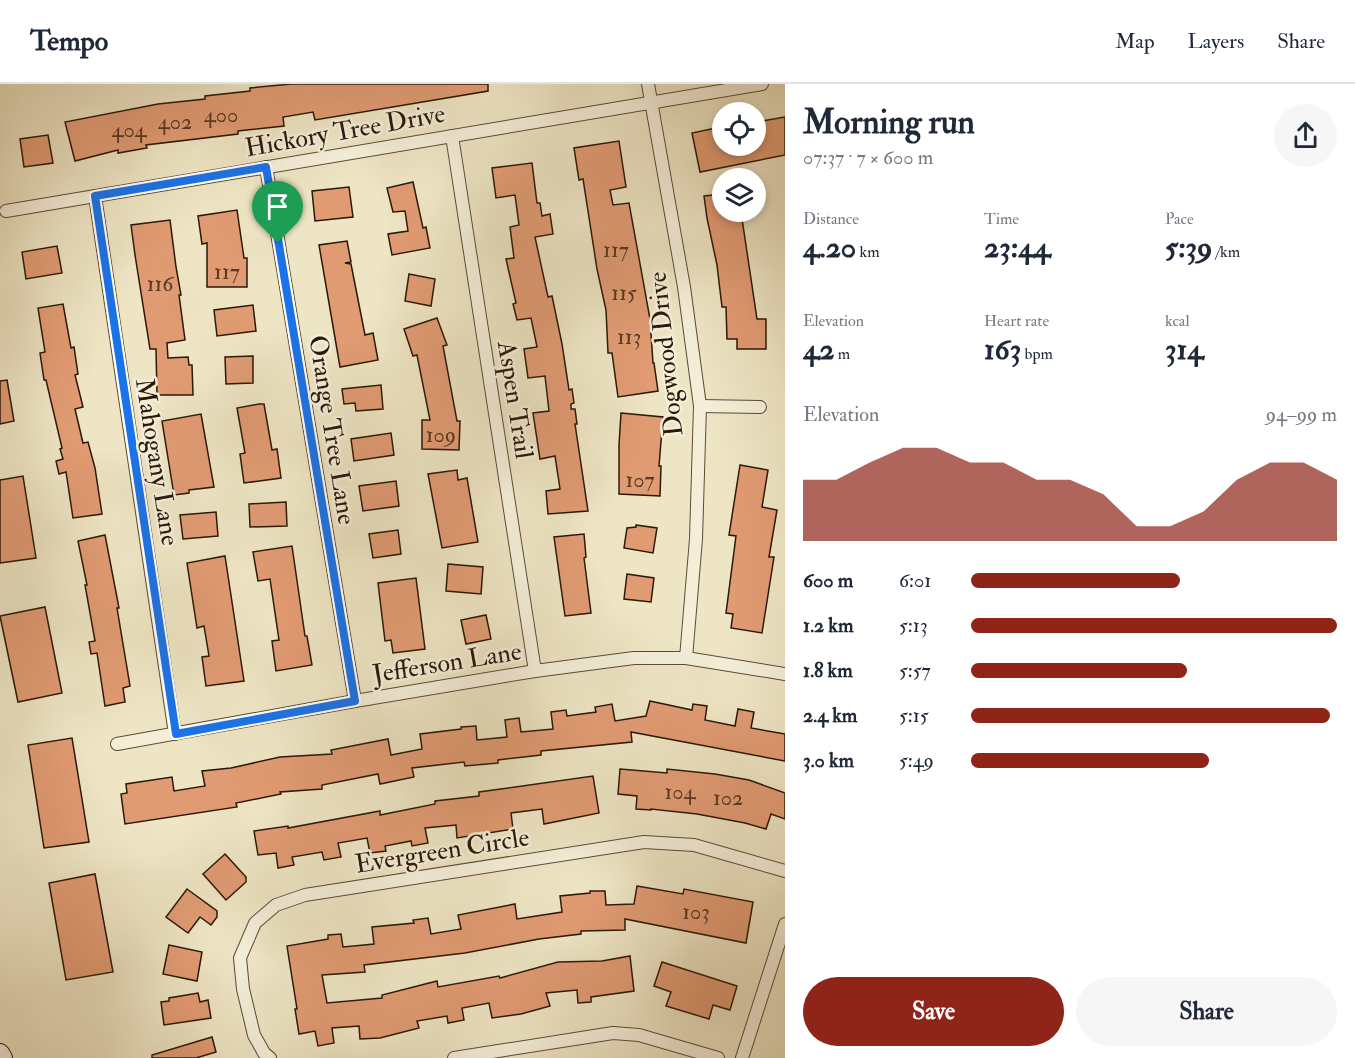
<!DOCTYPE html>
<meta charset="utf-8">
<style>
:root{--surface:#fff;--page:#f6f6f7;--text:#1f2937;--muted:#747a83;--line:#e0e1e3;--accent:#8f2418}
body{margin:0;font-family:"IM FELL Double Pica",serif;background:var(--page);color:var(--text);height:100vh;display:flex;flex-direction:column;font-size:22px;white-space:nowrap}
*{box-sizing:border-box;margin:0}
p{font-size:20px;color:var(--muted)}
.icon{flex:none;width:33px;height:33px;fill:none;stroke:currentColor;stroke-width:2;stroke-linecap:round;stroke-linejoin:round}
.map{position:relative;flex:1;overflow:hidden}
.side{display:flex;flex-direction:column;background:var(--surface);width:570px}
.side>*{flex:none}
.buttons{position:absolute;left:712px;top:18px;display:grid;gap:12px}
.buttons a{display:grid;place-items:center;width:54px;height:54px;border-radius:50%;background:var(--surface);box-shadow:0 3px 9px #0003;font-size:30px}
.pin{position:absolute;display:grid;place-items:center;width:51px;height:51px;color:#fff;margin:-62px -26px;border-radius:50% 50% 50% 0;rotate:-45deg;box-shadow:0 0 6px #0007}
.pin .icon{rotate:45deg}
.round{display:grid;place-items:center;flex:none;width:63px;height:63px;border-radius:32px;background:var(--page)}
.overview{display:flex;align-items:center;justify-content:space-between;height:102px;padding:0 18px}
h1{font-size:33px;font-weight:700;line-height:45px}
.metrics{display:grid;grid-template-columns:repeat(3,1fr);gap:9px;height:102px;padding:6px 18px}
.metrics div{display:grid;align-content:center}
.metrics b{font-size:30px;font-weight:700}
.metrics small{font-size:16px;font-weight:400}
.metrics p{font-size:16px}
.chart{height:168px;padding:12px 18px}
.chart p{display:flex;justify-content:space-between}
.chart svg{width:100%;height:108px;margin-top:6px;fill:var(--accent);opacity:.7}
.cta{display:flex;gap:12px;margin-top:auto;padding:12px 18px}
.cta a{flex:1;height:69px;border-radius:36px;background:var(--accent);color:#fff;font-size:24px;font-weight:700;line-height:69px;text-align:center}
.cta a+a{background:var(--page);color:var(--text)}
ul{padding:0 18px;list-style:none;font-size:20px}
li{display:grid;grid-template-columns:96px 72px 1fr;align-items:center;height:45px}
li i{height:15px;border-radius:8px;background:var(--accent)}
header{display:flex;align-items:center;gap:36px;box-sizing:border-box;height:84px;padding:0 30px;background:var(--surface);border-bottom:2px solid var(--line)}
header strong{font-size:28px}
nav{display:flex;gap:33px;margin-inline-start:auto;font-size:21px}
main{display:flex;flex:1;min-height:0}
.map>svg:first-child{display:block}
.building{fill:#e19b73;stroke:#2a1807;stroke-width:1.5}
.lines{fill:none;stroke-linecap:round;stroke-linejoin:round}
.street-casing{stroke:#5b4b36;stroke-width:14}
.secondary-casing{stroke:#2a1807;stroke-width:20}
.street{stroke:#f4eed9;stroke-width:12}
.secondary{stroke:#f4eed9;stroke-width:18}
.route-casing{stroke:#fff;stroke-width:12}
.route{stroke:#1a73e8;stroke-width:8}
.labels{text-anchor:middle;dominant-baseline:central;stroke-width:5;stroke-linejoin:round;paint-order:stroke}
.number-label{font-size:22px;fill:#583922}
.street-label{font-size:26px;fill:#2a1807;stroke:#f4eed9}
</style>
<header>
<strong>Tempo</strong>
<nav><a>Map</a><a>Layers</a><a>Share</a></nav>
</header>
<main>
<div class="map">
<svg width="785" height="974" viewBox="0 0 785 974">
<rect width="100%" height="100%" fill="#eee5c4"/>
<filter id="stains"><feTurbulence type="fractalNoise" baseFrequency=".00333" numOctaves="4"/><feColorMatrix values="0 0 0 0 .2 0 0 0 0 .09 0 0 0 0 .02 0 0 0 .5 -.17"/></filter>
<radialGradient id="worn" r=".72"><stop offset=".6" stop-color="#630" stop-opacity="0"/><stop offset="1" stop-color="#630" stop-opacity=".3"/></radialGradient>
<!-- building -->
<g class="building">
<path d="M291,0h197v7l-173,29 -2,-8 -30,5 1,9 -46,5v3l-92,11 1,3 -29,5v-3l-43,11 -10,-39 93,-18 47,-5v-3l45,-5v-3z"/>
<path d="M785,33v38l-85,17 -8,-39 29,-6 2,19h33v-24z"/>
<path d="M48,51l5,28 -29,4 -4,-28z"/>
<path d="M619,57l7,46 -16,3 3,15 16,-2 21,116 3,44h1l4,28 -40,6 -6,-44h-4l-2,-43 -9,-41 -14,-90 -4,1 -5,-32z"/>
<path d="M532,79l5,40h3l2,13 8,-2 3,20 -18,3 13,60 4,-1 10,48 7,46 3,-1 2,14 -3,1v5h4l2,15h-2l13,87 -40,3 -2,-23 14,-2 -5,-33 -15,3 -7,-46 16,-2 -4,-35 -17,2 -4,-29 13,-2 -6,-29 -14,2 -4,-16 3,-1 -10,-44 8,-1 -4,-31 9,-2 -4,-30 -19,3 -4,-30z"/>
<path d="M413,98l10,46 3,-1 4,21 -38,7 -4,-21 20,-3 -3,-20 -12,1 -6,-24z"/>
<path d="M349,103l4,30 -38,4 -3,-30z"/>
<path d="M723,110v18h18l16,107h9v30h-29v-10h-10l-1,-32h-4l-5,-42 -10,-47 -3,-22z"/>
<path d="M237,126l7,48h3v29h-40v-44l-5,1 -4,-28z"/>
<path d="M170,136l6,47 5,28h-2l6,45 -18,3 1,15 20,-1 1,8h3l1,30h-36l-1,-46h-6l-15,-94 -4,-30z"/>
<path d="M347,157l4,21 -6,1 6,1 14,71 8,-2 5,27 -38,7 -21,-122z"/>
<path d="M57,162l5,27 -36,6 -4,-27z"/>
<path d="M409,190l26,5 -4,27 -26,-5z"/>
<path d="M63,220l8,44 3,-1 4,27 -3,1 8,32 -8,2 8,34 5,-1 7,26 7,46 -29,4 -7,-46 -7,2 -3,-13 7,-2 -3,-10 2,-1 -16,-68h-2l-4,-27 5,-1 -7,-44z"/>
<path d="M253,221l3,26 -39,5 -3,-26z"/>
<path d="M437,234l10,27 -4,1 14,75h3l-1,29 -37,-1v-29h8l-13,-65 -4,1 -9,-27z"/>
<path d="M253,272v27l-27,1 -1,-27z"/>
<path d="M7,296l7,41 -14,3v-43z"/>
<path d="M381,301l2,24 -27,2 -1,-8 -11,1 -2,-15z"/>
<path d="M259,320h5l8,46 5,-1 4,29 -37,5 -4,-29 5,-1 -8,-45z"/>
<path d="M621,329l42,4 -4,49h2l-1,30 -41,-2v-49z"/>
<path d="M201,330l13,73 -25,3v3l-15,2 -12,-74z"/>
<path d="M391,349l3,22 -40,6 -3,-22z"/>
<path d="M740,381l28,5 -6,37 15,3 -8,47h5l-12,76 -31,-5 2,-14 -7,-1 10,-77 -7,-1z"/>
<path d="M457,386l1,10 9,-2 11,64 -36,6 -14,-74z"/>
<path d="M23,392l13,82 -36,5v-83z"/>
<path d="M396,397l3,25 -36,5 -4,-25z"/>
<path d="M286,418l1,24 -37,1 -1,-23z"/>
<path d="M216,428l2,24 -35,3 -3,-24z"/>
<path d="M636,441l21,3 -4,25 -29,-5 3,-20 9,-1z"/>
<path d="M398,446l3,24 -28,4 -4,-24z"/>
<path d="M584,450l2,23 -2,1 7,55 -26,3 -11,-79z"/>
<path d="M105,451l14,73h-2l13,78 -7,2 2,14 -20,4 -8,-53 -6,1 -2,-12 6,-1 -10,-56h2l-9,-44z"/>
<path d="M292,462l13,90h2l5,29 -36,6 -4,-30 7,-1 -9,-61 -12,2 -5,-29z"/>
<path d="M225,472l19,125 -38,5 -4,-29 7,-1 -5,-30 -7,2 -10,-65z"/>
<path d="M448,480l35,3 -2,27 -35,-3z"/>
<path d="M627,490l27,4 -3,24 -27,-3z"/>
<path d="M416,494l9,71 -32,4 -2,-13 -6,1 -7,-58z"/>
<path d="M45,523l17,86 -44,9 -18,-86z"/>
<path d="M486,531l5,24 -25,5 -5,-24z"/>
<path d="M650,617l42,9 1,-6 14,2 -2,14 30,6 3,-17 16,3 -3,16 34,6v27l-154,-29 1,10 -91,9v4l-43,5v3l-33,3 -1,-4 -52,6 2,9 -34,7 -2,-10 -56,11v4l-42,3 1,2 -45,9 1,4 -112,17 -4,-30 6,-1 -1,-9 46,-7 2,14 31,-5 -3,-15 29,-3 49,-11 52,-3 -1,-4 57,-11 3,16 31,-6 -2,-15 41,-5v-2l15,-1 1,14 30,-3 -2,-17 14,-2 2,14 32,-3 -2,-17 15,-2 1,6 29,-4 -1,-5 17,-3 3,17 31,-5z"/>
<path d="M72,654l17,104 -45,6 -16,-103z"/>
<path d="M620,685l47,4v-4l48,5 34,6 36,13v26l-14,-5 -5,15 -21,-6 -48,-9 -46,-5v1l-15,-1 1,-13 -19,-2z"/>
<path d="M593,692l6,37 -55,11 -2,-15 -31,4 2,16 -56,9 -1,-13 -31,3 3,15 -16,3 -1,-5 -26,5 1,5 -16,2 -3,-15 -29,5 3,14 -17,3 -2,-8 -30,5 2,8 -16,3 -2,-15 -18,2 -4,-24 34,-5v2l92,-17v4l55,-11v-3l44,-5v-4z"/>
<path d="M225,770l21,23v5l-20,18 -23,-26z"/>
<path d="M95,790l18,98 -47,8 -17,-97z"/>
<path d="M637,802l46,8 1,-5 69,13 -7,41 -121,-24v11l-44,1v3l-42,5 -74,14 -101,12 1,7 -43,3 5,28 55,-5v-3l55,-14 1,6 61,-11 1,2 58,-16 44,-1 28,-5 4,35 -43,6v5l-13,1 -1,-13 -31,3 4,13 -29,8 -29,4 -3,-15 -27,5 2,12 -16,3 -1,-7 -30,5 2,7 -39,10 -20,1 -1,-13 -27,2 2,15 -16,3 -3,-15 -16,3 -4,-25h2l-10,-63 41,-7v-4l13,-1 2,13 31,-3 -2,-17 42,-4 -1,-3 15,-2 3,16 30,-5 -3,-14 57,-11 2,15 45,-7 -2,-16 30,-3v-2h15l1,14 28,-1z"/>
<path d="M187,805l30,22v6l-6,8 -11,-8 -12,16 -22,-16z"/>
<path d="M169,861l33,7 -5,29 -34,-7z"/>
<path d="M662,878l75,24 -7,24 -17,-5 -4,14 -43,-13 5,-14 -17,-6z"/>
<path d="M198,909l2,9 8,-2 3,18 -47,7 -3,-23 8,-1v-3z"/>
<path d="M212,953l4,15 -20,6h-44v-3z"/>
</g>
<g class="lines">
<!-- street casing -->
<g class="street-casing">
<g id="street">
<path d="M648,0l36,203 16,119 -4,133 -10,119"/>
<path d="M452,52l83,535"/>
<path d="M266,83l89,534"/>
<path d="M95,112l80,538"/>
<path d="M6,127l756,-127"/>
<path d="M700,322l60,1"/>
<path d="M117,660l238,-43 180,-30 99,-13h52l99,16"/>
<path d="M270,974l-6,-5 -10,-18 -11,-46 -3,-31 15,-35 21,-18 29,-10 339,-53 50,3 91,26"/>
<path d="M454,974l159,-25 26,2 79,23"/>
<path d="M742,974l43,-134"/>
</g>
</g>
<!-- secondary casing -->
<g class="secondary-casing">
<path id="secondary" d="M0,969l3,5"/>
</g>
<!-- street -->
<use href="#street" class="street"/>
<!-- secondary -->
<use href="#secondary" class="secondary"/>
</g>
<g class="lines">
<!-- route casing -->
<g class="route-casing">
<path id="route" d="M266,83l89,534 -179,33 -81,-538z"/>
</g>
<!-- route -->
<use href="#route" class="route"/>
</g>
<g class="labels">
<!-- number labels -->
<g class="number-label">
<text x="221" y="31">400</text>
<text x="175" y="38">402</text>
<text x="129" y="46">404</text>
<text x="616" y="166">117</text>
<text x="227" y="188">117</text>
<text x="160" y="200">116</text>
<text x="624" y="209">115</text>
<text x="629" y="253">113</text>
<text x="441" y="351">109</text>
<text x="640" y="396">107</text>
<text x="680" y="708">104</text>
<text x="728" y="714">102</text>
<text x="696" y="828">103</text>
</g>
<!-- street labels -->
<g class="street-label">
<text transform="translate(345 47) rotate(-10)">Hickory Tree Drive</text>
<text transform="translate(666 270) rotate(-96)">Dogwood Drive</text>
<text transform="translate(515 316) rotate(81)">Aspen Trail</text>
<text transform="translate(332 346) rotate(81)">Orange Tree Lane</text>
<text transform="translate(157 378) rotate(81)">Mahogany Lane</text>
<text transform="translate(447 579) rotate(-9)">Jefferson Lane</text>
<text transform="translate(442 767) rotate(-9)">Evergreen Circle</text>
</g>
</g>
<rect width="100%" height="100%" filter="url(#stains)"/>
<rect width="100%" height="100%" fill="url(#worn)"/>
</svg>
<div class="buttons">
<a><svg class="icon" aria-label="locate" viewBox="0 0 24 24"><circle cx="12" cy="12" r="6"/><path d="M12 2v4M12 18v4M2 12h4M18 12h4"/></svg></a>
<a><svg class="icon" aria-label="layers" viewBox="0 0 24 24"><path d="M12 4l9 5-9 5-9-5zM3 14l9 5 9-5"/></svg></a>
</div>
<div class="pin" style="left:278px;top:159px;background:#1e9e55"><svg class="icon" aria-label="arrive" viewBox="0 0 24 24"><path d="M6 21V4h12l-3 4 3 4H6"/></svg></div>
</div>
<section class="side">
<div class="overview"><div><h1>Morning run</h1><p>07:37 · 7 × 600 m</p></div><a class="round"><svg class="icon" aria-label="share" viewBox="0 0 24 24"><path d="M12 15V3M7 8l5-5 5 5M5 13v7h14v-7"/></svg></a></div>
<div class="metrics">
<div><p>Distance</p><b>4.20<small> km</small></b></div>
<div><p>Time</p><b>23:44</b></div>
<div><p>Pace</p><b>5:39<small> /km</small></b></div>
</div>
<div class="metrics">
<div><p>Elevation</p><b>42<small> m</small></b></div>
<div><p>Heart rate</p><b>163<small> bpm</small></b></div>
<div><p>kcal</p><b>314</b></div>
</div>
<div class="chart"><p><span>Elevation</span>94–99 m</p>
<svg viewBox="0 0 160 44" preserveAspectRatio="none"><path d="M0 44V19L10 19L20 12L30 6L40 6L50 12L60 12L70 19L80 19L90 25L100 38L110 38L120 32L130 19L140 12L150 12L160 19V44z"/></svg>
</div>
<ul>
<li><b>600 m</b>6:01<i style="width:57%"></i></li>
<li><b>1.2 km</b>5:13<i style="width:100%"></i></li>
<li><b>1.8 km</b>5:57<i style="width:59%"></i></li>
<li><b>2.4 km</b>5:15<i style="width:98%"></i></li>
<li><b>3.0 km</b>5:49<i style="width:65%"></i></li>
</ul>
<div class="cta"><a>Save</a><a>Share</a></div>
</section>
</main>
